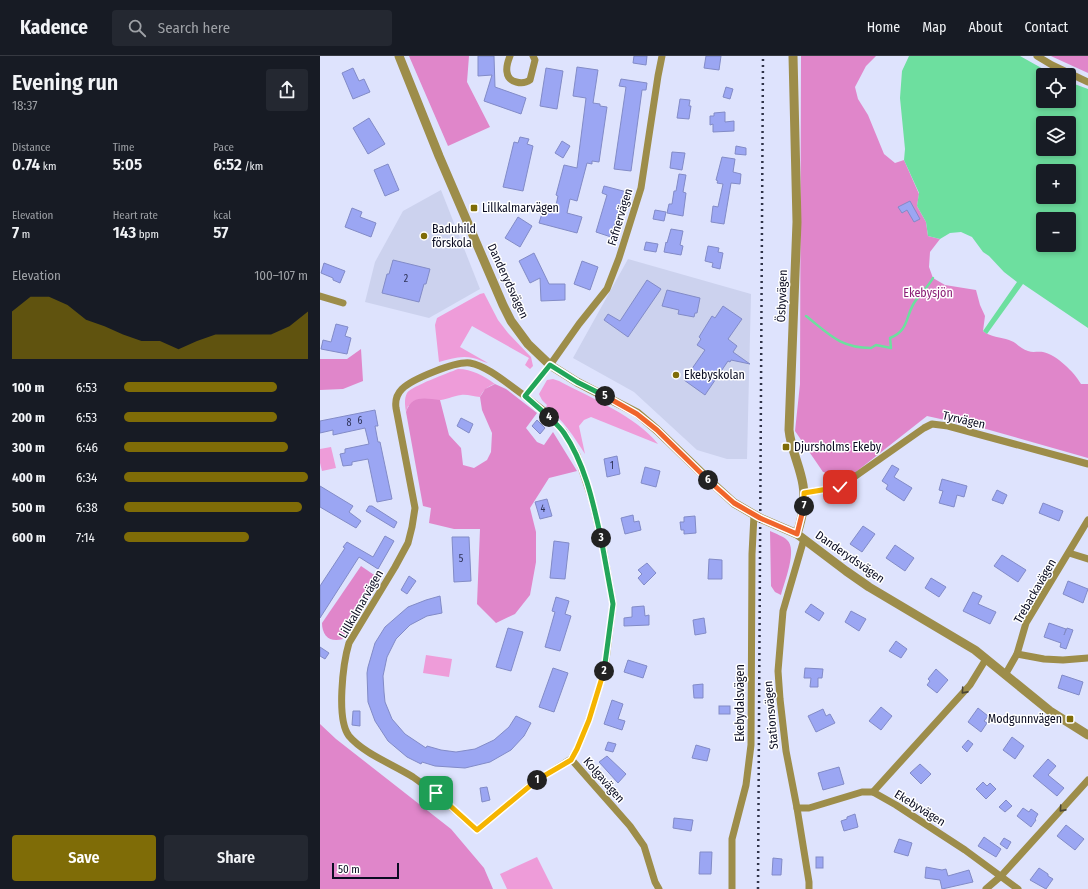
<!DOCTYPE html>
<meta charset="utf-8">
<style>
:root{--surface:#171b24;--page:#242831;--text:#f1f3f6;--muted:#9ea1a6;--line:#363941;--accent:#7f6c07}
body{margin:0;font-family:"Fira Sans Condensed",sans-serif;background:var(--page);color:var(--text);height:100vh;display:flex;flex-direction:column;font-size:15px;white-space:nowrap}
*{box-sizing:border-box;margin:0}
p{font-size:13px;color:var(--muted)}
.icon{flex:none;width:22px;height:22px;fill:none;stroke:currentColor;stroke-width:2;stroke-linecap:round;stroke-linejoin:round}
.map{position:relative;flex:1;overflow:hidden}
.details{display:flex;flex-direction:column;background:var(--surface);width:320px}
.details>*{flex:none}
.controls{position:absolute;left:716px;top:12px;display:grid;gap:8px}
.controls a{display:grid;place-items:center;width:40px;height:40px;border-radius:4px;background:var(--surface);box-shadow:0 2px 6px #0003;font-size:20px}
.scale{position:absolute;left:12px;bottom:10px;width:67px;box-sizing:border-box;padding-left:4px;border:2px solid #0a0c22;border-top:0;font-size:11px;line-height:14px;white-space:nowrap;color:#0a0c22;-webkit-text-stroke:3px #fff;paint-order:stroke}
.pin{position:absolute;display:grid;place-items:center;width:34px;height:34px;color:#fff;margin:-17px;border-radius:8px;box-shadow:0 2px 6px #0006}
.km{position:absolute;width:20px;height:20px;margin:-10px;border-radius:50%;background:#222;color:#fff;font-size:11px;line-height:20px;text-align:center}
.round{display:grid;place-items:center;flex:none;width:42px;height:42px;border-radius:4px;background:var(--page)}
.head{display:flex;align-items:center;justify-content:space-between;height:68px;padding:0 12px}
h1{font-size:22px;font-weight:600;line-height:30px}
.figures{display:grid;grid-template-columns:repeat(3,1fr);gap:6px;height:68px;padding:4px 12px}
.figures div{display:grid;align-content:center}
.figures b{font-size:17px;font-weight:600}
.figures small{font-size:11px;font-weight:400}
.figures p{font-size:11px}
.chart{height:112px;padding:8px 12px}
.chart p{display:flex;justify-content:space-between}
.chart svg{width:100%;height:72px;margin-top:4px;fill:var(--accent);opacity:.7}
.button{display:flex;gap:8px;margin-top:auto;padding:8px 12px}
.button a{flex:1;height:46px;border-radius:4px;background:var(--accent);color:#fff;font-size:16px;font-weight:600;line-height:46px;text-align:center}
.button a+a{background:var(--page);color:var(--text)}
ul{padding:0 12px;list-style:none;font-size:13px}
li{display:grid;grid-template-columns:64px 48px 1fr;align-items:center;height:30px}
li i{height:10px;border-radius:5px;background:var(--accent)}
header{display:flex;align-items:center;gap:24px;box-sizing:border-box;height:56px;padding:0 20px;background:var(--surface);border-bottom:1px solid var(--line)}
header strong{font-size:19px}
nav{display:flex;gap:22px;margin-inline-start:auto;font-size:14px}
.search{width:280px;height:36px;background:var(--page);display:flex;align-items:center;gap:10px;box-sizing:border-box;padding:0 14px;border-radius:4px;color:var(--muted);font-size:15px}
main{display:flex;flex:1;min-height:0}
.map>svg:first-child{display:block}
.built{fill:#ccd2ee}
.green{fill:#ee9cd9}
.forest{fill:#e086ca}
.water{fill:#6ddf9f;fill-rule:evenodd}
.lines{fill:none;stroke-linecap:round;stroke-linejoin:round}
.stream{stroke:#6ddf9f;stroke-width:2.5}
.building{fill:#9ba6f3;stroke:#828bc7}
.minor{stroke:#9d8d4a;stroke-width:7}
.tertiary{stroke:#9d8d4a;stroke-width:9}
.rail{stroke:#303349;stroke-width:2.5;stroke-dasharray:2 4;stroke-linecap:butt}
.oneway{stroke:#4c4634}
.split-1-casing{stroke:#fff;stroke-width:8}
.split-2-casing{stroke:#fff;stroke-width:8}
.split-3-casing{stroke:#fff;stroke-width:8}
.split-4-casing{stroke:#fff;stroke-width:8}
.split-5-casing{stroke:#fff;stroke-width:8}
.split-6-casing{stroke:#fff;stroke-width:8}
.split-7-casing{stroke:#fff;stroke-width:8}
.split-8-casing{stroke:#fff;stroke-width:8}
.split-1{stroke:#f5b400;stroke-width:5}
.split-2{stroke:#f5b400;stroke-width:5}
.split-3{stroke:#22a559;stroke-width:5}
.split-4{stroke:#22a559;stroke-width:5}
.split-5{stroke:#22a559;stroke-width:5}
.split-6{stroke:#f0652b;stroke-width:5}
.split-7{stroke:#f0652b;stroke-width:5}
.split-8{stroke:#f5b400;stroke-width:5}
.poi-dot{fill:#7f6c07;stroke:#fff;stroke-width:1.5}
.labels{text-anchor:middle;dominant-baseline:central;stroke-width:3;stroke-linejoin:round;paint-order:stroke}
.number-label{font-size:10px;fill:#2e3256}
.poi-label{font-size:12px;fill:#0a0c22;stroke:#fff;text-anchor:start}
.street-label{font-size:12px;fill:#0a0c22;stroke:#fff}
.park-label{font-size:12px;fill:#8b2077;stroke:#fff}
</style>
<header>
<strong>Kadence</strong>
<div class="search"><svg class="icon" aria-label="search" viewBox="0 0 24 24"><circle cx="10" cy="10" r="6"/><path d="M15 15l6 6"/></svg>Search here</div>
<nav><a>Home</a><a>Map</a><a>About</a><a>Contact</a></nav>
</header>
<main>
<section class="details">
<div class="head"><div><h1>Evening run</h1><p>18:37</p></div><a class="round"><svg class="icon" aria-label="share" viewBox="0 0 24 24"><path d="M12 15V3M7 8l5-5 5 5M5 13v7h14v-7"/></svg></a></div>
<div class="figures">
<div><p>Distance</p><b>0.74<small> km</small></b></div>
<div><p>Time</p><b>5:05</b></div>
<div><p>Pace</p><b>6:52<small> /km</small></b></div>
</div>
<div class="figures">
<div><p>Elevation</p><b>7<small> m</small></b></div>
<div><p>Heart rate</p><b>143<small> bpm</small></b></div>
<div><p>kcal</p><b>57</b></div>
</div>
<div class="chart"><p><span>Elevation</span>100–107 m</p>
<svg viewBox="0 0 160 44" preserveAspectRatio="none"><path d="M0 44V15L10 6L20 6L30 11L40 20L50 24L60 29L70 33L80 33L90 38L100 33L110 29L120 29L130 29L140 29L150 24L160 15V44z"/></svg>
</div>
<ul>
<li><b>100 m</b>6:53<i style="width:83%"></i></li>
<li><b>200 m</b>6:53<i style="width:83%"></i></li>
<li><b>300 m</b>6:46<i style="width:89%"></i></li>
<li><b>400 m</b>6:34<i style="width:100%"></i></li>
<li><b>500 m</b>6:38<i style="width:97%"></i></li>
<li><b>600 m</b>7:14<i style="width:68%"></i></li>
</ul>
<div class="button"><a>Save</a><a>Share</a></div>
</section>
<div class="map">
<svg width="768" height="833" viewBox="0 0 768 833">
<rect width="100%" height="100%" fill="#dee3fd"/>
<!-- built -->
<g class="built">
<path d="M121,134l39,99 -51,29 -64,-16 10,-40 28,-51z"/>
<path d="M308,203l123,35 -4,165h-20l-30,-9 -63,-58 -61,-34z"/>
</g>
<!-- green -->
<g class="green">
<path d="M164,237l14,27 10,13 23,24 2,9 -3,3 -5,-4 4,-7 -57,-32 -12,21 28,16c-5,-1 -10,-4 -15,-5 -12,-3 -23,1 -34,4l-4,-37 2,-7 43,-24z"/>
<path d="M138,313c14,0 26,7 37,15 -7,2 -12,6 -15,13 -6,0 -13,-3 -19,-2 -9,1 -17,6 -25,5l-28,6 -2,6c-1,-7 -2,-13 1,-19 5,-7 41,-20 51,-24z"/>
<path d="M233,323l6,2c32,17 77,35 99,63l-67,-27 -7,3 -5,6 6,28c-11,-17 -22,-35 -39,-47l1,-2 -5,-5 -3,-6 8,-14z"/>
<path d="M11,391l5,21 -14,3 -2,-8v-14z"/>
<path d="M106,599l26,4 -3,18 -26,-4z"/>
<path d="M217,801l16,32h-46l-7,-15z"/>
</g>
<!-- forest -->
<g class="forest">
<path d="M89,0h60l-2,26 23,45 -42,19z"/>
<path d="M481,0h75l-10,10 -11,21 3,12 10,16 16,39 11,9 9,-3 15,34 -2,12 9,16 2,14 12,3 -10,13 -1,15 4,11 12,7 31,5 4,15 5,11 -2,15c7,6 18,6 26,9 7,2 12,9 19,11 5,2 10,0 15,1 14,3 31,20 38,32h7v74l-102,-29 -59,-13 -75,59 -29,-3 -28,-41 5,-47z"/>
<path d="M731,0h37v17l-35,-16z"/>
<path d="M41,293l2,32 -20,8 -23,1v-31h27z"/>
<path d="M175,328l11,5 31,24 -11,15 11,14 7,3 9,-13 24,39 -28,7 -19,30 6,24v30l-6,33 -15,19 -19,9 -19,-19 3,-75h-26l-25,-6 2,-15 -8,-2 -17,-94c6,-18 20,-13 34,-12l9,35 12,13 2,17 11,3 13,-8 4,-8 1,-19 -10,-23 -2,-13 5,-8z"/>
<path d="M450,475c6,3 13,5 17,9 11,9 -3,43 -6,55l-6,-3 -4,-6z"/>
<path d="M41,510l19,13 -37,60c-13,4 -21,-3 -21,-16z"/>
<path d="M0,668l16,15 115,90 33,39 9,21h-173z"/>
</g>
<!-- water -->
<path class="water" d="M589,0h111l34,19h-11v26h26v-19l19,7v239l-65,-44 -36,50 -4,-3 34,-49 -13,-10 -15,-16 -6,-4 -11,-15 -11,-5 -11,1 -10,6 -12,-3 -2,-14 -9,-16 2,-13 -15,-33 1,-11 -5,-51 2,-27zM723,67h26v26h-26zM723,115h26v26h-26zM723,163h26v26h-26z"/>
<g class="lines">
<!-- stream -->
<path class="stream" d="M486,260c23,18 34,32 65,32l5,-3 15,3 -1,-10c19,-8 15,-20 24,-35 6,-9 14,-16 19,-25"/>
</g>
<!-- building -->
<g class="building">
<path d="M158,0h16l1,31 31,11 -5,16 -37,-13 8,-26 -14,1z"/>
<path d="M314,0h13l-1,9 -13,-2z"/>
<path d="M386,0h15l-2,14 -15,-2z"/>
<path d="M257,11l21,3 -5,33 7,1v2l7,1 -8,55 -7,-1v3l-5,-1 -10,38 -7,-2 -3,14 15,4 -5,16 -38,-10 5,-16 11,3 3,-14 -2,-1 8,-30 13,3 9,-70 -13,-2z"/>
<path d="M33,12l6,13 5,-2 6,13 -17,7 -11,-26z"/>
<path d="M226,12l17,3 -6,38 -17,-3z"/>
<path d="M301,23l26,4 -1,7h-4l-11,81 -17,-2 12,-82 -7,-1z"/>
<path d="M406,31l7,2 -3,10 -7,-2z"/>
<path d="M360,43l10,1 -1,6h2l-2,13 -12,-1z"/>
<path d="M405,56v10l9,-1v10l-21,1v-8l-3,1v-9h4v-3z"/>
<path d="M49,62l16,26 -17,10 -15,-26z"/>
<path d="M200,81l9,2 -2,5 6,2 -10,45 -20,-4 11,-45 4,1z"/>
<path d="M242,85l8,5 -7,12 -8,-5z"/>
<path d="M416,90l10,2v7l-11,-1z"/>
<path d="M352,96l13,1 -3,17 -12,-2z"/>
<path d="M402,101l13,2 -2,13 8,2 -1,10 -9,-1 -7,41 -13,-2 2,-16 5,1 5,-23 -6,-1 1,-2 -2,-1z"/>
<path d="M68,108l11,26 -14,6 -11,-26z"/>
<path d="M359,118l7,1 -3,17 3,1 -3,23 -16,-3 2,-9h3l2,-13h2z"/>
<path d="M284,130l23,6 -2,8 -3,-1 -11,38 -15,-5 11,-37 -5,-2z"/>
<path d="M590,145l10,18 -6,3 -7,-12 -5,3 -4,-6z"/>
<path d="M32,152l10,4 -2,5 16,6 -5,14 -26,-10z"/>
<path d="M335,154l11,2 -2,9 -11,-2z"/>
<path d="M198,161l14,9 -12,21 -15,-9z"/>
<path d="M351,173l12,2 -3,14 3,1 -2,9 -17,-3 2,-10 1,1z"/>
<path d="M326,186l12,2 -2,8 -12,-2z"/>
<path d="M388,190l11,2 -1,4 5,1 -3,16 -8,-2 1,-4 -8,-2z"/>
<path d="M214,197l15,31h16v16l-24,1 -1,-23 -10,5 -11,-22z"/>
<path d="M73,204l37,9 -4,15h-2l-5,18 -37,-9 5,-19h2z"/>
<path d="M262,205l16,6 -8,23 -16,-6z"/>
<path d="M4,207l21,8 -5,12 -7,-3v-2l-12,-5z"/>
<path d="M327,224l14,9 -33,48 -24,-17 4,-6 12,7z"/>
<path d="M347,234l33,8 -3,15h-2l-1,4 -16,-3 1,-4 -17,-4z"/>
<path d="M403,250l19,13 -14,20 9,7 -4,6 17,12 -19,-4 -1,2 -2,-1 -23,34 -21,-15 21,-30 -8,-5 4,-6 -2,-2 13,-21 3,2z"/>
<path d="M16,268l12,3 -3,9 6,2 -4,16 -26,-5 2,-9 8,2z"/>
<path d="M55,354l3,16h-3l3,16h2l12,57 -15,3 -9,-43 -16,3v3l-9,1 -3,-12 5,-1v-4l24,-5 -4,-16 -32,7v-5l-13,3v-12z"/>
<path d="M141,362l12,6 -4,9 -12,-7z"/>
<path d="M217,364l8,8 -5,6 -8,-8z"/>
<path d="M297,400l3,18 -13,3 -3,-18z"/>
<path d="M572,409l7,4 -5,8 18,11 -8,13 -18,-12 2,-4 -6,-4z"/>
<path d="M325,411l15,4 -4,16 -15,-4z"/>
<path d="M622,423l25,7 -3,11 -7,-2 -3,12 -15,-4 4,-12 -4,-1z"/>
<path d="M0,430l33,20 -4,6 12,9 -5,7 -36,-21z"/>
<path d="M677,434l10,5 -4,9 -11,-4z"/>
<path d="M227,443l5,17 -12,3 -5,-17z"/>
<path d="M723,447l20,8 -4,10 -20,-8z"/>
<path d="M49,450h3l25,16 -3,6 -28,-17z"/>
<path d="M313,459l1,7 5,-1 2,9 -16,4 -4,-16z"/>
<path d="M375,460l1,17 -12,1v-4h-3l-1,-8h4v-5z"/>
<path d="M543,470l12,8 -13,18 -12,-8z"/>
<path d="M65,480l9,5 -16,28 -19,-12 -39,61v-32l25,-38 -2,-1 4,-5 26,15z"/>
<path d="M132,481h17l2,44 -17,1z"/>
<path d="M234,485l15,2 -4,36 -15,-1z"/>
<path d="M575,489l19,13 -9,13 -19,-13z"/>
<path d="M682,499l24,15 -8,12 -24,-16z"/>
<path d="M389,503l13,1v19h-14z"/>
<path d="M327,507l9,10 -12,12 -6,-7 4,-4 -4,-4z"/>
<path d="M89,520l7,5 -9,13 -6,-4z"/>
<path d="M611,522l15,9 -7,10 -14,-9z"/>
<path d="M748,525l20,8 -5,14 -20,-9z"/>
<path d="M653,536l9,4 -4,8 18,8 -6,12 -27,-13z"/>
<path d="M120,540l2,17 -15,3 -17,9 -14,14 -9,18 -4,19 1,16 1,10 7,17 13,15 21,14 1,-2 14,4 15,2 19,-3 19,-9 15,-13 7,-11 15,7 -7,13 -13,14 -21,12 -25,6 -30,-2 -13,-4 -1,2 -14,-7 -19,-16 -13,-20 -7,-19 -1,-29 1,-6 7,-24 10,-16 23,-20 18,-7z"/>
<path d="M236,541l13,4 -4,13 6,2 -11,35 -15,-4 10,-35 -3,-1z"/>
<path d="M491,548l13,9 -5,8 -14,-9z"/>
<path d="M324,550l1,10 4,-1v10l-25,1v-8l8,-1v-10z"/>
<path d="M531,555l15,8 -7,12 -14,-9z"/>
<path d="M384,562l2,15 -11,2 -2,-15z"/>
<path d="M729,567l17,6 -2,6 3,-7 6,2 -7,19 -6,-2 1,-4 -17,-6z"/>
<path d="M188,572l15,4 -12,39 -15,-4z"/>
<path d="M576,585l11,8 -6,9 -12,-7z"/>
<path d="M0,591l9,6 -4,6 -5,-3z"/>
<path d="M308,604l19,6 -4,12 -19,-6z"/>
<path d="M233,612l15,5 -14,39 -15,-5z"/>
<path d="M485,612l18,1 -1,9h-4v9h-8l1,-9h-7z"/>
<path d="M616,613l12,11 -11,13 -10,-8 3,-4 -2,-2z"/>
<path d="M742,619l21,7 -4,13 -21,-7z"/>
<path d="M383,628v14h-9l-1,-13z"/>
<path d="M292,644l11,4 -5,15 7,2 -3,9 -18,-6z"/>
<rect x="399" y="650" width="11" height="8"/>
<path d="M561,651l11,9 -11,14 -12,-9z"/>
<path d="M658,652l10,8 -4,5 3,2 -6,9 -13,-10z"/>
<path d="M503,653l3,7 4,-2 5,9 -19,9 -8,-16z"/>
<path d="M33,655h7v15l-8,-1z"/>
<path d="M692,681l12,9 -9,13 -12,-9z"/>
<path d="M648,684l5,4 -6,8 -5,-5z"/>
<path d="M288,686l8,2 -3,8 -8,-2z"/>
<path d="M376,689l14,4 -3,12 -15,-3z"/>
<path d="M287,700l19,18 -8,9 -19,-21z"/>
<path d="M728,703l8,7 -8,9 16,13 -7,8 -24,-20z"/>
<path d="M600,708l11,10 -10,10 -11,-11z"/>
<path d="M519,711l5,17 -21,6 -5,-17z"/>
<path d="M663,726l4,4 3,-3 6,6 -10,10 -10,-10z"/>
<path d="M167,731l3,13 -8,2 -2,-14z"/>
<path d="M686,744l6,6 -7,6 -6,-5z"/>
<path d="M703,752l6,4 2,-3 7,5 -3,5 1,1 -5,7 -14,-11z"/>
<path d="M535,758l3,13 -14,4 -3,-10 6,-2v-2z"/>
<path d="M354,762l19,2 -2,11 -18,-3z"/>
<path d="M746,769l18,14 -9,11 -18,-14z"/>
<path d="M664,781l17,12 -5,8 -18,-11z"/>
<path d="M684,782l7,4 -4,7 -7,-5z"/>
<path d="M579,783l13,4 -4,13 -14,-4z"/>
<path d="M380,796h12l-1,22h-12z"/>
<rect x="496" y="801" width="7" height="11"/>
<path d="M453,802l9,1 -1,16h-9z"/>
<path d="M606,811l16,3 4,-1 2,7 21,-6 4,12 -31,7 -2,-9 -15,-2z"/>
<path d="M719,812l9,6v2l5,3 -7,10 -16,-9z"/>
</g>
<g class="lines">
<!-- minor -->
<g class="minor">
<path d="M190,0c-2,5 -4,11 -3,16 1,11 16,13 23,8l5,-20 -2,-4"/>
<path d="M717,0l15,9 36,17"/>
<path d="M0,240l23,7"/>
<path d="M205,340l18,14 21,22 13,23 15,45 11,47 10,57 -8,64 -16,52 -12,29 -6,10 59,67 14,20 11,36 4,7"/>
<path d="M484,437l36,-6 84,-59 8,-4 16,2 140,38"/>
<path d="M484,483l-21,72 -5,60 2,28 6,52 11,57 12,74v7"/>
<path d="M749,497l19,6"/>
<path d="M697,598l27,5 19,1 25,-2"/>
<path d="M685,619l12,-21 9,-31 62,-103"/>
<path d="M251,703l-38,24 -56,47c-21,-18 -41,-37 -64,-53 -19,-12 -50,-24 -64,-41 -13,-17 -6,-73 0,-93l46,-76 13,-24 4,-16 3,-19 -19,-100c-1,-7 1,-14 6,-19 10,-10 54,-28 68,-26 18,3 40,23 55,33l25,-31 29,-41 28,-35 12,-31 22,-70 17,-112 4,-20"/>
<path d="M553,736l97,-107 16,-26"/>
<path d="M477,752h12l53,-16h11l23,13 69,45 53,39"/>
<path d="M412,833v-50l14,-54 5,-40 1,-191 2,-39"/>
<path d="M666,833l15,-13 87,-96"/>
</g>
<!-- tertiary -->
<g class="tertiary">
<path d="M79,0l40,100 64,149 8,16 17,23 22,21 27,17 60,31 20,17 54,52 23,21 26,15 37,16 49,37 23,16 106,63 75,61 38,24"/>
<path d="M473,0l4,166 -8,208c2,20 11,36 14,55 3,17 -1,33 -6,49"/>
</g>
<!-- rail -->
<path class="rail" d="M438,833l5,-833"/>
</g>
<!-- one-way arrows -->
<defs><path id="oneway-chevron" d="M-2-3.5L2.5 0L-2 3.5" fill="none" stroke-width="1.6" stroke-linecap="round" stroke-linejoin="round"/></defs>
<g class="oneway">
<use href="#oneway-chevron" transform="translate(644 635) rotate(132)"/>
<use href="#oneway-chevron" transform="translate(742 753) rotate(132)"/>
</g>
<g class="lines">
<!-- split-1 casing -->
<g class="split-1-casing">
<path id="split-1" d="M116,737l41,37 60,-50"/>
</g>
<!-- split-2 casing -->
<g class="split-2-casing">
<path id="split-2" d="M217,724l34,-20 6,-11 12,-29 15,-49"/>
</g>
<!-- split-3 casing -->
<g class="split-3-casing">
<path id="split-3" d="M281,482l12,66 -9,67"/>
</g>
<!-- split-4 casing -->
<g class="split-4-casing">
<path id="split-4" d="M229,361c5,5 11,10 15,16 21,31 29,69 37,105"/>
</g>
<!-- split-5 casing -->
<g class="split-5-casing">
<path id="split-5" d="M229,361l-24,-21 25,-31 27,17 28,14"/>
</g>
<!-- split-6 casing -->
<g class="split-6-casing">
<path id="split-6" d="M285,340l32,18 20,16 51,50"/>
</g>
<!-- split-7 casing -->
<g class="split-7-casing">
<path id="split-7" d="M388,424l26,23 26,15 37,16 7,-28"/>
</g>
<!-- split-8 casing -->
<g class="split-8-casing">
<path id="split-8" d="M484,450v-13l36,-6"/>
</g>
<!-- split-1 -->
<use href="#split-1" class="split-1"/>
<!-- split-2 -->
<use href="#split-2" class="split-2"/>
<!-- split-3 -->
<use href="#split-3" class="split-3"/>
<!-- split-4 -->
<use href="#split-4" class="split-4"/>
<!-- split-5 -->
<use href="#split-5" class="split-5"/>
<!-- split-6 -->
<use href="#split-6" class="split-6"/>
<!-- split-7 -->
<use href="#split-7" class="split-7"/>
<!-- split-8 -->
<use href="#split-8" class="split-8"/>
</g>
<!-- markers -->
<g class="poi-dot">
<rect x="150" y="148" width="8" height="8" rx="2"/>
<circle cx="104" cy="180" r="4"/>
<circle cx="356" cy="319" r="4"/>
<rect x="462" y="387" width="8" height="8" rx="2"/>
<rect x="746" y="659" width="8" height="8" rx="2"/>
</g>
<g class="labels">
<!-- number labels -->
<g class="number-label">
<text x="86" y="223">2</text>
<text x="40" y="365">6</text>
<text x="29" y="367">8</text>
<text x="292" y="410">1</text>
<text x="223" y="453">4</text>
<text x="141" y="503">5</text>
</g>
<!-- poi labels -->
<g class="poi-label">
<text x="162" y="152">Lillkalmarvägen</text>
<text x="112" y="173">Baduhild<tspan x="112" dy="14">förskola</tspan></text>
<text x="364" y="319">Ekebyskolan</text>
<text x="474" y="391">Djursholms Ekeby</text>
<text x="742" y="663" text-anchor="end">Modgunnvägen</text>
</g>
<!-- street labels -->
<g class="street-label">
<text transform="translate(300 161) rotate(-73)">Fafnervägen</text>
<text transform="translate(188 225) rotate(65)">Danderydsvägen</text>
<text transform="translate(462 240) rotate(-88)">Ösbyvägen</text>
<text transform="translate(644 364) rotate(13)">Tyrvägen</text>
<text transform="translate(530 501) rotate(35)">Danderydsvägen</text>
<text transform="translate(715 535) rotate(-60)">Trebackavägen</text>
<text transform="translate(41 548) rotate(-60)">Lillkalmarvägen</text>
<text transform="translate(420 647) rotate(-90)">Ekebydalsvägen</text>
<text transform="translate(451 659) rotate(-95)">Stationsvägen</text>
<text transform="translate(284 724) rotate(49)">Kolgavägen</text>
<text transform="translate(600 752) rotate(32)">Ekebyvägen</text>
</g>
<!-- park labels -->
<g class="park-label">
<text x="608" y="237">Ekebysjön</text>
</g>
</g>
</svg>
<div class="controls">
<a><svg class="icon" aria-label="locate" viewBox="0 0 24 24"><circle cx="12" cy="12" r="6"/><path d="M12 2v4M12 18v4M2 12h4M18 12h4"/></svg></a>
<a><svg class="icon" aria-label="layers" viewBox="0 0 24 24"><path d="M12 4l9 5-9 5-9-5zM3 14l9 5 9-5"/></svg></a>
<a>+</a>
<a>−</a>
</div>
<div class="scale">50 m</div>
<div class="pin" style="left:116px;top:737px;background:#1e9e55"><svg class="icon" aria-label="arrive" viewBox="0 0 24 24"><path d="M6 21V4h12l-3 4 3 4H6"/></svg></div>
<div class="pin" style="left:520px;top:431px;background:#d93025"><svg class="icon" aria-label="check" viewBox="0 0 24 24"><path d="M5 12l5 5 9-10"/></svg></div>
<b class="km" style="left:217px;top:724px">1</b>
<b class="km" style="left:284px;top:615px">2</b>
<b class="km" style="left:281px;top:482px">3</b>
<b class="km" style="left:229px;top:361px">4</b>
<b class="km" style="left:285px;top:340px">5</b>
<b class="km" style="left:388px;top:424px">6</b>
<b class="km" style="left:484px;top:450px">7</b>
</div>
</main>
